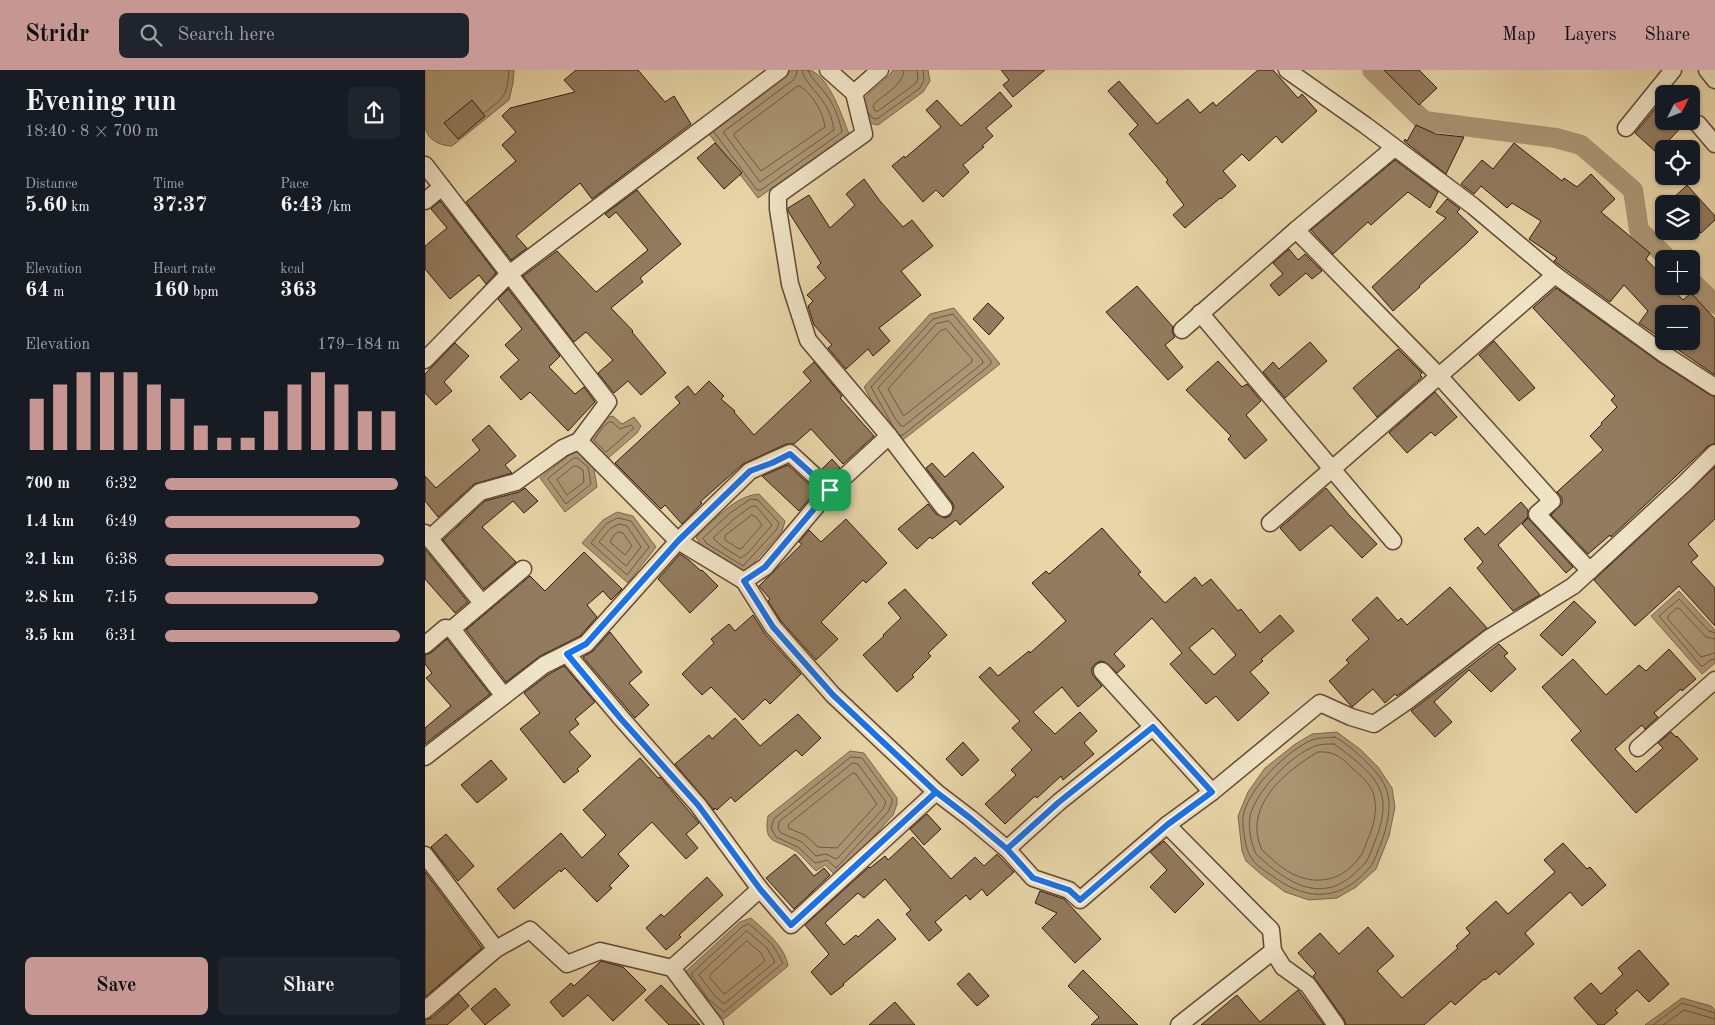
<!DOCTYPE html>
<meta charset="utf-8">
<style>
:root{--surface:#171b24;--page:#20242c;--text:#f1f3f6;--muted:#9ea1a6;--accent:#c59692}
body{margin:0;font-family:"Old Standard TT",serif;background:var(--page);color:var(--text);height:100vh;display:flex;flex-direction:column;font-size:19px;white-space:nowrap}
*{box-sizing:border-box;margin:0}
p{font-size:16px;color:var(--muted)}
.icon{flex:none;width:28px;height:28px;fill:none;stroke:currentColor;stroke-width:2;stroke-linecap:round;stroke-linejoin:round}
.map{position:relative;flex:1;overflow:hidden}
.side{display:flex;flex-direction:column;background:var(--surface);width:425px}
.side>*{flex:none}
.needle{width:32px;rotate:48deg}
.buttons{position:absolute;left:1230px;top:15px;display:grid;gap:10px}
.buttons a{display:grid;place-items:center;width:45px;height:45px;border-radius:8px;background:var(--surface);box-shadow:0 1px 4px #0004;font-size:25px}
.pin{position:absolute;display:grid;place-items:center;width:42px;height:42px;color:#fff;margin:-21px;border-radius:10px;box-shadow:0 2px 8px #0006}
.round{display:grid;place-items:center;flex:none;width:52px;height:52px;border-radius:8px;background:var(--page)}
.headline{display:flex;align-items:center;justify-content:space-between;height:85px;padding:0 25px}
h1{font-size:28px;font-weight:700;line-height:38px}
.figures{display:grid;grid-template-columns:repeat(3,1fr);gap:8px;height:85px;padding:5px 25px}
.figures div{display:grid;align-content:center}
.figures b{font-size:21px;font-weight:700}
.figures small{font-size:14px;font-weight:400}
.figures p{font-size:14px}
.chart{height:140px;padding:10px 25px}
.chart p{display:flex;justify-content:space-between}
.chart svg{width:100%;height:90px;margin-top:5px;stroke:var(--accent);stroke-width:6}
.action{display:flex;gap:10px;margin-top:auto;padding:10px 25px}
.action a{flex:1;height:58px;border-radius:8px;background:var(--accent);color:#111;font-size:20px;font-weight:700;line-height:58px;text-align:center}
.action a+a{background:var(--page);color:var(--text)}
ul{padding:0 25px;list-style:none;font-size:16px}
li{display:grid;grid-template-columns:80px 60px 1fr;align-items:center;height:38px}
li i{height:12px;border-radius:6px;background:var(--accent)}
header{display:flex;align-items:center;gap:30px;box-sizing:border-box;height:70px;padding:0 25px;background:var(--accent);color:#111}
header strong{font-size:24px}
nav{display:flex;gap:28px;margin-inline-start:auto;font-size:18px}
.search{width:350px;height:45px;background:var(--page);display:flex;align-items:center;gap:12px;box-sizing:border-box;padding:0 18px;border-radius:8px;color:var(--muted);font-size:19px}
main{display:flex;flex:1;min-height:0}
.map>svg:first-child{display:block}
.water{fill:#ab9674;stroke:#7c644b}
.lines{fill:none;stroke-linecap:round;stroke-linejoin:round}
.shore{stroke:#705841;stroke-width:1}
.canal{stroke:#ab9674;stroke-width:20}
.building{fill:#927b5f;stroke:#35190e;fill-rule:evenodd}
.street-casing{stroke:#624835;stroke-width:19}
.street{stroke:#f0e4c7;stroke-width:16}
.route-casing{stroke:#fff;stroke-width:10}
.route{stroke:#1a73e8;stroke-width:6}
</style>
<header>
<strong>Stridr</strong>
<div class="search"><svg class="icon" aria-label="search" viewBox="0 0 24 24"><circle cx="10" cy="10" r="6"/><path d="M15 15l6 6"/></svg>Search here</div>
<nav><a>Map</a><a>Layers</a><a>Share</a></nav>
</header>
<main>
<section class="side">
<div class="headline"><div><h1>Evening run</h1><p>18:40 · 8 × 700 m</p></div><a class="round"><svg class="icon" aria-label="share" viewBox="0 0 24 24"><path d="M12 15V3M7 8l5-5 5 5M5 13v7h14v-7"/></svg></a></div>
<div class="figures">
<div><p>Distance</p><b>5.60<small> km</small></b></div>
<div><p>Time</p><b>37:37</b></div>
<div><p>Pace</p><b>6:43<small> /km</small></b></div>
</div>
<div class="figures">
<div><p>Elevation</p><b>64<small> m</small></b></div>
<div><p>Heart rate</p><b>160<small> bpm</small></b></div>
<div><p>kcal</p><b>363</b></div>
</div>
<div class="chart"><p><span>Elevation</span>179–184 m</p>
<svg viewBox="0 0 160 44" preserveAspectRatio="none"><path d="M5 44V19M15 44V12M25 44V6M35 44V6M45 44V6M55 44V12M65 44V19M75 44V32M85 44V38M95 44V38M105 44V25M115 44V12M125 44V6M135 44V12M145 44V25M155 44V25"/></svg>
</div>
<ul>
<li><b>700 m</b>6:32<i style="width:99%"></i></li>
<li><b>1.4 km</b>6:49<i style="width:83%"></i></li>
<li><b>2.1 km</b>6:38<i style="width:93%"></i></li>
<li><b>2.8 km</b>7:15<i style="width:65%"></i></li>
<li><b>3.5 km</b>6:31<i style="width:100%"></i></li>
</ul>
<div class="action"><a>Save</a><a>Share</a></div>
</section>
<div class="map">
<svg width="1290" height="955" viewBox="0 0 1290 955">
<rect width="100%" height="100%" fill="#e8d6a9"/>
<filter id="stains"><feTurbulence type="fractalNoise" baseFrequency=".004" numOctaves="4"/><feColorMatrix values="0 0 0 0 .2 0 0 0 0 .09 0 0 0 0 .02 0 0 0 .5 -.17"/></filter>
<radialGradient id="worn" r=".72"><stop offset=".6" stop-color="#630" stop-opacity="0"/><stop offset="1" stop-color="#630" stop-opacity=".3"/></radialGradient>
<!-- water -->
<g class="water">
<path d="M0,0h89l-1,13 -4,17 -57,46c-11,0 -25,-6 -27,-19 0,-16 0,-40 0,-57z"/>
<path d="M363,0c7,0 18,0 24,1 18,8 30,45 37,63l-91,64 -52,-68z"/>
<path d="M468,0h35l2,11 -7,11 -45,33 -9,-2 -7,-21c8,-13 23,-19 31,-32z"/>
<path d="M529,238l46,56 -101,79 -14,-19 -21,-37 66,-73z"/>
<path d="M188,346l9,8 12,-7 7,9 -4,7 -31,27 -18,-20 18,-22z"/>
<path d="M151,380l17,14 4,23 -32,25 -25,-34z"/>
<path d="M334,424l26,27 -3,10 -37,42 -43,-26 -6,-10c18,-16 38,-41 63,-43z"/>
<path d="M192,442l16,4 23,31 -28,36 -46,-40 21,-23z"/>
<path d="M1254,521l36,39v33l-13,11 -51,-58z"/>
<path d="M912,662l24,18 17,17 14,21 3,19 -6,29 -13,33 -20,18 -19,11 -28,2 -24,-8 -23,-17 -16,-14 -4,-10 -4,-35 10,-24 17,-24 29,-23 18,-11z"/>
<path d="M425,681l14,2 33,45v6l-4,11 -56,62 -12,-12 -9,6c-7,-6 -13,-15 -20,-20 -19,-12 -33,-5 -28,-35z"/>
<path d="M326,848c14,13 34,28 37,48l-64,53 -18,-16 -23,-29 57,-52z"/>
<path d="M1257,928l29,8 4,4v15h-70z"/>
</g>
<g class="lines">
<!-- shore -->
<g class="shore">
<path d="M372,0l-1,6 -4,5 -69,51 37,50 74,-52c-1,-9 -5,-20 -10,-27 -6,-10 -21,-23 -22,-33"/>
<path d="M479,0c-1,15 -19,24 -29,33l-2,3 2,5h3l37,-27 3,-5 -1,-9"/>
<path d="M373,16h2c13,9 23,26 25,41l-64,44 -27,-35v-2z"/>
<path d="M59,43c21,-17 23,-16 25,-43"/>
<path d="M444,43l3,5 5,1 43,-31 4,-8 -1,-10"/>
<path d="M289,62l43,58h4l81,-58c-2,-10 -6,-22 -11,-30 -4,-9 -22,-25 -23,-32"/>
<path d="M524,251l33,39 1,3 -79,63h-3l-6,-8 -17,-30 58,-64z"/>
<path d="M521,259l26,30v3l-67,53h-2l-15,-26 52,-58z"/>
<path d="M184,352h3l8,7 11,-4 3,3 -28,24 -12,-12 9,-13z"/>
<path d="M469,358l-23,-41 62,-68 20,-5 38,47v3l-88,71h-3"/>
<path d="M149,388h3l11,9 3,17 -25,20 -18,-25z"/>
<path d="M149,396h3l6,4 1,12 -17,13 -10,-15z"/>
<path d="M326,429l7,1 21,23 -2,6 -34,37 -37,-23 -3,-5 26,-24z"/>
<path d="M327,436h4l16,19 -24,28 -7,5 -18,-11 -10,-9 21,-19z"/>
<path d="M327,445l4,2 6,8 -20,23 -3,1 -14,-9v-4z"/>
<path d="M193,448l13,3 18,26 -22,28 -36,-32 15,-19z"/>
<path d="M194,454l8,2 14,21 -15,19 -27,-24 11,-13z"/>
<path d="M194,462l4,1 9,13 -7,9 -15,-13 4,-7z"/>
<path d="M1290,563l-6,-2 -30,-32 -20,17 42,50h2l7,-6 5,-1"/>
<path d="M1290,569l-9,-2 -27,-29h-2l-9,8v3l33,38 14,-4"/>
<path d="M910,667c16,9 47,36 52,54 5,16 0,37 -6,52 -3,7 -6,18 -11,24 -28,34 -62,35 -96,10 -17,-11 -26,-17 -29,-37 -1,-8 -3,-16 -2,-23 4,-28 45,-67 69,-77 7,-3 16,-2 23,-3z"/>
<path d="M909,674c15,11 42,30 47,49 5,14 0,34 -6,48 -3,7 -5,15 -9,21 -3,4 -8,7 -11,11 -35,33 -70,8 -99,-19 -5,-10 -8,-27 -6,-38 6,-25 41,-61 65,-70 5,-2 13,-2 19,-2z"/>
<path d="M893,682c15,-1 22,4 33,15 8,7 21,18 23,29 4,15 -1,32 -7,45 -2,5 -4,13 -8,17 -15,21 -40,28 -64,17 -12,-5 -23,-16 -33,-25 -20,-43 23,-79 56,-98z"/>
<path d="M426,687l11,1 30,41v4l-4,9 -52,56 -9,-8 -12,3 -17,-16 -22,-10 -5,-9 3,-9z"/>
<path d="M428,693l5,1 28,38 -3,7 -45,49 -2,1 -10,-5 -10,2 -14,-14 -21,-9 -3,-5 1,-6z"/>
<path d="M428,703l3,1 21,30 -40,44 -19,-1 -13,-12 -17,-7 1,-4z"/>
<path d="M324,854l23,20 11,19 -59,49 -15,-12 -18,-26 51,-47z"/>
<path d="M322,861l20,17 8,14 -51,42 -10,-9 -15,-20z"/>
<path d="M322,871l14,12 4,8 -39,32 -2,1 -14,-16v-3z"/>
<path d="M1228,955l29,-22 33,10"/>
<path d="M1238,955l21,-15 31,9"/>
</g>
<!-- canal -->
<g class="canal">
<path d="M947,0l52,51 132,17 25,7 52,45 6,40 29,29"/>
<path d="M1266,211l24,23"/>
</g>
</g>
<!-- building -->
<g class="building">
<path d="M151,0h62l27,32 9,-6 17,28 -99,75 -12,-16 -64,53 11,12 -16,12 -45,-58 50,-41 -14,-16 14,-13 -14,-16 8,-8 65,-16 -11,-12z"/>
<path d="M576,0h44l-32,27 -10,-12 6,-5z"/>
<path d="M833,0h15l25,28 4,-4 15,17 -35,32 -6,-7 -27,25 -7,-7 -19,17 13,15 -15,13 -1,-1 -35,30 -12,-13 11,-10 -18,-23 2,-2 -39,-46 9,-9 -30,-34 11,-10 38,43 31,-25 12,14 13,-11 3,4z"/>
<path d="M959,0h35l18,18 -18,17z"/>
<path d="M575,22l12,14 -26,22 7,8 -11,10 2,1 -21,18 6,7 -26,25 -7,-7 -13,12 -31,-36 12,-10 1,2 36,-31 -15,-17 11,-10 24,26z"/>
<path d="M1239,28v23h23l-30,32 -22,-20z"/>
<path d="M47,30l13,16 -27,23 -14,-16z"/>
<path d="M991,55l20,9 28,3 -18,37 -42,-33 1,-2 2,2z"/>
<path d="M290,73l27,30 -18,16 -27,-31z"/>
<path d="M1089,73l48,38 2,-3 13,9 14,-13 24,25 -14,13 49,41 -4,6 15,16 -1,1 4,3v7h6l13,14 8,-7 24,26v56l-76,-52 9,-12 -24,-26 -14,17 -56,-41 3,-3 -28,-19 12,-18 -29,-18 -5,5 -26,-22 -7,8 -13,-10 21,-24 11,9zM1239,244h27v27h-27z"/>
<path d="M970,90l43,32 -8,16 -22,-16 -37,33 -3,-3 -35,32 -22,-24z"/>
<path d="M439,109l16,22 23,26 9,-7 21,26 -32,25 20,24 -42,33 11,13 -17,15 -5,-7 -22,20 -18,-21 4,-3 -18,-20 -6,-19 5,-5 -6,-6 19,-17 -9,-11 4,-4 -33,-52v-3l21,-13 21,33 25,-23 -9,-11z"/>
<path d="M1262,115l28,31v4l-14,13 -10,-11v-18h-24z"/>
<path d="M212,120l44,54 -41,34 3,4 -32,26 22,23 -1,1 34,41 -25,22 -13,-14 -14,12 -16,-20 15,-13 -27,-28 -12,10 -51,-66 34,-25 39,41 52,-42 -32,-38 -7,6 -4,-4z"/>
<path d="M1022,129l13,10 -3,3 21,20 -11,11 -48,43 1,1 -27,24 -21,-24 74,-69 -10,-6z"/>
<path d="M15,131l56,72 -10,11 -7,-9 -29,24 -25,-30v-23l22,-18 -16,-19z"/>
<path d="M864,179l9,11 7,-6 17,17 -10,8 -6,-6 -27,23 -9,-11 13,-11 -10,-11z"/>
<path d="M712,216l36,41 -1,5 3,5 -10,8 18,22 -15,13 -62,-68z"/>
<path d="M1131,218l103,74 51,33 5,2v46l-7,3 -97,91 -1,-2 -22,19 -37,-39 11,-11v-6l-5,-6 46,-42 -13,-14 12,-12 -1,-1 16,-16 -6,-7 4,-4 -82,-88z"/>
<path d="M83,219l52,67 -11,11 26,27 9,-7 11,15 -27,29 -38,-39 -9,8 -21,-23 19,-17 -14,-15 17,-16 -24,-30z"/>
<path d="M563,233l16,15 -15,17 -16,-16z"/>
<path d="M1069,271l41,47 -16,13 -40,-46z"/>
<path d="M885,272l17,19 -42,37 -22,-26 10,-10 6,7z"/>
<path d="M30,273l14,13 -25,26 8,9 -16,14 -11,-12v-19z"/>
<path d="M973,279l24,24 -2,2 2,2 -45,40 -24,-29z"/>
<path d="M793,291l24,26 5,-3 14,17 -15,14 21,25 -22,19 -17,-20 3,-3 -45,-46z"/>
<path d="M389,292l28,34 -2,2 34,38 -31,28 -32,-35 -17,15h-8l-43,20 -43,38 2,1 -20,21 -17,-19 -4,4 -46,-46 65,-60 -5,-6 13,-11 7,9 14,-14 15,15 -3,3 14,12 -1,1 20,23 57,-54 -8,-9z"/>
<path d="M1010,322l22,25 -22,19 -4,-4 -24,21 -18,-20z"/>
<path d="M64,355l27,31 -11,9 7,8 -38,11 -36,33 -13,-16v-25l11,12 44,-38 -8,-10z"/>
<path d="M548,382l31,35 -44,38 -4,-5 -24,19 -2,-2 -13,12 -19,-20 30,-25 8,10 9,4 5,-2 4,-9 -2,-5 -26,-34 6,-5 13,14z"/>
<path d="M407,389l8,9 -10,8 -8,-7z"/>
<path d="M363,395l28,26 -17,20 -37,-35z"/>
<path d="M1290,397v52l-27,25 10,12 -7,6 24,26v38l-36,-40 -44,40 -41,-46z"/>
<path d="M100,418l13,13 -14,12 -11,-12 -31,26 34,35 -32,27 -41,-49 42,-39 34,-9z"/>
<path d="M901,418l23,27 28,29 -15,14 -31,-33 -31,26 -20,-23z"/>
<path d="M1096,432l7,8v7l-30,28 42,50 -27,16 -36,-43 6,-6 -19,-23 14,-12 7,8z"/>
<path d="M1103,448l45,49 -7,6 -44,-49z"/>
<path d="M421,449l41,44 -21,20 -3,-3 -42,42 17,17 -22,21 -35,-39 -13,-20 2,-2 -11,-13 43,-42 -3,-2 10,-12 12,12z"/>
<path d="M677,458l39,44 -3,2 27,29 30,-26 7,9 9,-7 27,32 3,-2 19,24 20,-18 14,16 -33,28 2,2 -13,11 19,21 -31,28 -22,-25 -10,8 -36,-40 12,-11 -30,-35 -38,36 11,12 -8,7 -12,-11 -5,-1 -5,3 -3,4v6l10,12 -24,21 -16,-20 -29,25 22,22 25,-22 17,19 -13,12 10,11 -31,26 -2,-4 -24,22 -2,-2 -30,28 -20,-20 31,-29 -5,-5 21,-20 -20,-22 8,-7 -41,-44 11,-10 8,9 31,-25 1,2 36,-32 -34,-38 14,-12 3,3zM788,558l23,27 -22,20 -25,-27z"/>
<path d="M0,479l43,53 -13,11 -30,-34z"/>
<path d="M159,482l38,37 -11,11 -8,-9 -16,14 10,12 -17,19 -40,20 -34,26 -40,-52 64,-54 15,15z"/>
<path d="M255,484l9,6 12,11 1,-1 16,16 -28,27 -32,-34z"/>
<path d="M1025,517l37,41 -90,68 -2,-2 -10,9 -12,-14 -21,18 -23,-26 20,-18 -3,-3 23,-21 -17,-19 25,-23 21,24 3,-3 6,7z"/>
<path d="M480,519l42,46 -19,18 3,3 -19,19 2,2 -17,15 -34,-37 21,-19 -1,-1 18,-17 -13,-15z"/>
<path d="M1149,531l22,21 -34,34 -22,-21z"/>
<path d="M328,545l12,19 36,40 -31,30 -5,-5 -22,21 -32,-33 -9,8 -20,-21 32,-31 -3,-4 18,-15 6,7z"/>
<path d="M185,562l32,40 -13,11 20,22 -14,13 -52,-61 10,-6z"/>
<path d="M22,569l43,55 -65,50v-16l26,-22 -25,-28 6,-5 -7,-9v-9l6,-2z"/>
<path d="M1074,574l9,9 -4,3 12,13 -25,23 -22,-22 -35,32 18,20 -17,15 -24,-26z"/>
<path d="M1244,579l27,30 -14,12 -1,-2 -27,24 4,4 -13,12 -3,-4 -27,24 21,23 27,-24 -5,-5 13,-11 5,5 1,-1 21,23 -62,54 -65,-73 10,-9 -39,-44 31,-28 33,36 33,-30 7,6z"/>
<path d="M139,596l31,36 -20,17 4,5 -10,8 22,24 -14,13 2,2 -15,12 -44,-54 20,-16 -16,-20 25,-19z"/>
<path d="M373,644l23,24 -19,18 -6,-6 -61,52 -4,-5 -14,13 -2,-2 -1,2 -39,-46 34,-29 3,4 23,-21 25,28z"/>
<path d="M538,672l16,18 -17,16 -16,-17z"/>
<path d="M215,688l18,20 2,-1 39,46 -13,11 12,14 -12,11 -34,-37 -34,32 11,12 -20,20 3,2 -15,14 -32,-34 -4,4 -1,-2 -46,39 -17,-20 64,-56 21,25 24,-23 -23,-25z"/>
<path d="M66,690l16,19 -30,24 -16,-18z"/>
<path d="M502,744l14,15 -17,16 -14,-16z"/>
<path d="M21,764l28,32 -16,15 -27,-34z"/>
<path d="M488,767l38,42 24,-22 9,9 13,-12 17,18 -27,24 -5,-7 -12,11 -4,-5 -31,27 7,8 -13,11 -23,-27 5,-4 -26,-31 -21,19 -6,-5 -33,30 19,22 12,-10 2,2 20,-18 18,20 -53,45 1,1 -13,10 -20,-23 18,-18 -24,-29 64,-58 1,1 15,-12 3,4z"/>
<path d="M739,771l40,43 -29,29 -25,-26 17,-17 -17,-18z"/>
<path d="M1138,773l24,26 3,-2 16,18 -24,21 -12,-14 -45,41 9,11 -35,31 -3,-4 -11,9 -1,-1 -29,26 -4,-4 -27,24h-78l-2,-6 -31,-43 3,-3 -18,-20 22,-20 19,21 29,-27 26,29 -17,15 25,27 56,-50 -2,-2 14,-13 -4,-5 30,-27 12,13 47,-42 -11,-12z"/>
<path d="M370,784l19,22 10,-8 6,7 -36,34 -28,-31z"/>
<path d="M0,802l57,76 -57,49z"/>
<path d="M282,807l16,18 -44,40 2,2 -15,13 -20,-22 15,-14 3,3z"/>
<path d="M615,821l24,8 37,40 -26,24 -33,-35 15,-15 -22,-10z"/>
<path d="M1214,880l30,34 -20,18 -12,-12 -22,20 3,3 -14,12h-6l-24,-27 17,-15 10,11 22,-20 -5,-6z"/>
<path d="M176,891l22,6 23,23 -33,31 -25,-26 -25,22 -13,-15 21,-19 3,3z"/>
<path d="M658,900l55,55h-47l8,-8 -31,-31z"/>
<path d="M544,903l20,23 -12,10 -20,-22z"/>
<path d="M236,915l39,40h-31l-24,-25z"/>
<path d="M70,918l15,17 -25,20 -14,-16z"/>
<path d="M873,920l26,35h-123l36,-30 23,27z"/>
<path d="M34,924l10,12 -22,19h-22v-5l7,-2z"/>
<path d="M470,932l20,23h-46z"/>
</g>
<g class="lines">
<!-- street casing -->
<g class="street-casing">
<g id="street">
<path d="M403,0l26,23 26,-23"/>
<path d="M862,0l78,55 108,81 82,69 109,79 51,33"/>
<path d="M1282,0l8,10"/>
<path d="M429,23l10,41 -86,61v14l12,75 18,56 81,96 55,72"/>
<path d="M1273,54l17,20"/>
<path d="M1201,58l47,-58"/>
<path d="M0,95l183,237 -29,39 99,100 66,40 21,-14 65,-77 59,-54"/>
<path d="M0,131l17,-14"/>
<path d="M871,160l144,147 112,124 -15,13 53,57"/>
<path d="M775,243l193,228"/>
<path d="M757,260l114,-100 98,-82"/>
<path d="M0,290l84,-86 271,-204"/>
<path d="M845,453l285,-248"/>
<path d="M0,463l57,70"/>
<path d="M4,469l51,-47 36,-10 47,-34 16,-7"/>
<path d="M0,575l20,-17 7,1"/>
<path d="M142,584l55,65 76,86 62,84"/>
<path d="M677,601l110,121 108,-89 31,14 23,7 32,-22 83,-64 84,-52 112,-103 30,-30"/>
<path d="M79,626l-52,-67 71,-60"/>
<path d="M1213,678l77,-68"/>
<path d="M0,687l119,-92 42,-21 92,-103 72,-70 40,-18 40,37"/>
<path d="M511,722l34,26 37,31 26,29 36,12 11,10 87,-75 45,-33"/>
<path d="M742,755l104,105 2,21 10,16 25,18 28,40"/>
<path d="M582,779l52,-47 94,-75"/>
<path d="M0,785l71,94"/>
<path d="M247,898l88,-79 31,36 145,-133 -103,-97 -60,-68 -29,-46"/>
<path d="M0,940l71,-61 34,-19 37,34 33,-13 72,17 43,57"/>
<path d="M754,955l94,-74"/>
</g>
</g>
<!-- street -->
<use href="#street" class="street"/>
</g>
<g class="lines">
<!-- route casing -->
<g class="route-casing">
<path id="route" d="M405,420l-40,-36 -18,9 -22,8 -72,70 -92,103 -19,10 54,65 77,86 62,84 31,36 145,-133 34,26 37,31 52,-47 94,-75 59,65 -45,33 -87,75 -11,-10 -36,-12 -26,-29 -37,-31 -34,-26 -103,-97 -60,-68 -29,-46 21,-14 65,-77"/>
</g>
<!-- route -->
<use href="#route" class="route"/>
</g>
<rect width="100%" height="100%" filter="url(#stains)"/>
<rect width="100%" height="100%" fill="url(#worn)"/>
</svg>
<div class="buttons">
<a><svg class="needle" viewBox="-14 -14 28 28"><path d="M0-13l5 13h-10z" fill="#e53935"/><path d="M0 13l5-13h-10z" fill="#9ea1a6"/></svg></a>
<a><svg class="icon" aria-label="locate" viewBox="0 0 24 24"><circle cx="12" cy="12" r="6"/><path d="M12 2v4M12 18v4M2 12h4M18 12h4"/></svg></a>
<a><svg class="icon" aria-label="layers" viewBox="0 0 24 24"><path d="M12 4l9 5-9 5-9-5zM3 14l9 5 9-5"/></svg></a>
<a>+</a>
<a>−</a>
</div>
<div class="pin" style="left:405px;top:420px;background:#1e9e55"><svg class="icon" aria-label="arrive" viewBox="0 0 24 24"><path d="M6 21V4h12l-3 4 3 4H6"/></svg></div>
</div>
</main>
